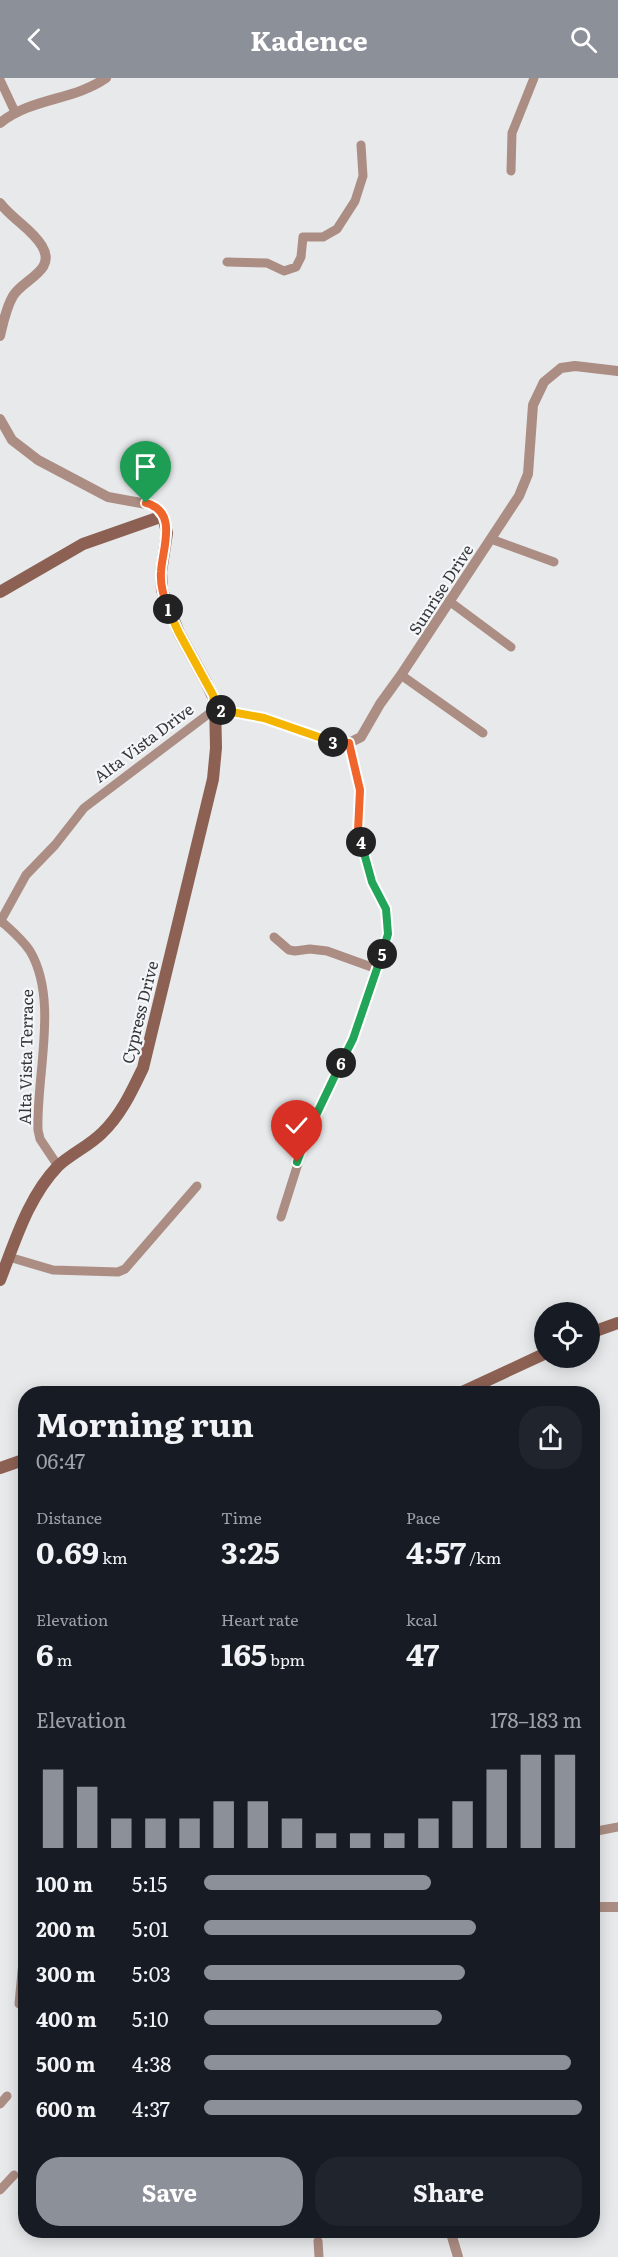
<!DOCTYPE html>
<meta charset="utf-8">
<style>
:root{--surface:#171b24;--page:#20242c;--text:#f1f3f6;--muted:#9ea1a6;--accent:#8c9099}
body{margin:0;font-family:Literata,serif;background:var(--page);color:var(--text);height:100vh;display:flex;flex-direction:column;font-size:22px;white-space:nowrap}
*{box-sizing:border-box;margin:0}
p{font-size:20px;color:var(--muted)}
.icon{flex:none;width:33px;height:33px;fill:none;stroke:currentColor;stroke-width:2;stroke-linecap:round;stroke-linejoin:round}
.map{position:relative;flex:1;overflow:hidden}
.drawer{position:absolute;left:18px;top:1308px;width:582px;height:852px;display:flex;flex-direction:column;background:var(--surface);border-radius:24px;box-shadow:0 3px 15px #0003}
.drawer>*{flex:none}
.buttons{position:absolute;left:534px;top:1224px;display:grid;gap:12px}
.buttons a{display:grid;place-items:center;width:66px;height:66px;border-radius:50%;background:var(--surface);box-shadow:0 3px 15px #0003;font-size:30px}
.pin{position:absolute;display:grid;place-items:center;width:51px;height:51px;color:#fff;margin:-62px -26px;border-radius:50% 50% 50% 0;rotate:-45deg;box-shadow:0 0 6px #0007}
.pin .icon{rotate:45deg}
.km{position:absolute;width:30px;height:30px;margin:-15px;border-radius:50%;background:#222;color:#fff;font-size:16px;line-height:30px;text-align:center}
.round{display:grid;place-items:center;flex:none;width:63px;height:63px;border-radius:24px;background:var(--page)}
.overview{display:flex;align-items:center;justify-content:space-between;height:102px;padding:0 18px}
h1{font-size:33px;font-weight:700;line-height:45px}
.stats{display:grid;grid-template-columns:repeat(3,1fr);gap:9px;height:102px;padding:6px 18px}
.stats div{display:grid;align-content:center}
.stats b{font-size:30px;font-weight:700}
.stats small{font-size:16px;font-weight:400}
.stats p{font-size:16px}
.chart{height:168px;padding:12px 18px}
.chart p{display:flex;justify-content:space-between}
.chart svg{width:100%;height:108px;margin-top:6px;stroke:var(--accent);stroke-width:6}
.action{display:flex;gap:12px;margin-top:auto;padding:12px 18px}
.action a{flex:1;height:69px;border-radius:24px;background:var(--accent);color:#fff;font-size:24px;font-weight:700;line-height:69px;text-align:center}
.action a+a{background:var(--page);color:var(--text)}
ul{padding:0 18px;list-style:none;font-size:20px}
li{display:grid;grid-template-columns:96px 72px 1fr;align-items:center;height:45px}
li i{height:15px;border-radius:8px;background:var(--accent)}
header{display:flex;justify-content:space-between;align-items:center;height:78px;padding:0 18px;background:var(--accent);color:#fff;font-size:27px;font-weight:700}
.map>svg:first-child{display:block}
.lines{fill:none;stroke-linecap:round;stroke-linejoin:round}
.minor{stroke:#ac8d83;stroke-width:9}
.tertiary{stroke:#ac8d83;stroke-width:10}
.secondary{stroke:#8c6153;stroke-width:12}
.split-1-casing{stroke:#fff;stroke-width:12}
.split-2-casing{stroke:#fff;stroke-width:12}
.split-3-casing{stroke:#fff;stroke-width:12}
.split-4-casing{stroke:#fff;stroke-width:12}
.split-5-casing{stroke:#fff;stroke-width:12}
.split-6-casing{stroke:#fff;stroke-width:12}
.split-7-casing{stroke:#fff;stroke-width:12}
.split-1{stroke:#f0652b;stroke-width:8}
.split-2{stroke:#f5b400;stroke-width:8}
.split-3{stroke:#f5b400;stroke-width:8}
.split-4{stroke:#f0652b;stroke-width:8}
.split-5{stroke:#22a559;stroke-width:8}
.split-6{stroke:#22a559;stroke-width:8}
.split-7{stroke:#22a559;stroke-width:8}
.labels{text-anchor:middle;dominant-baseline:central;stroke-width:4.5;stroke-linejoin:round;paint-order:stroke}
.street-label{font-size:16px;fill:#353637;stroke:#f5f6f9}
</style>
<header><svg class="icon" aria-label="back" viewBox="0 0 24 24"><path d="M15 5l-7 7 7 7"/></svg>Kadence<svg class="icon" aria-label="search" viewBox="0 0 24 24"><circle cx="10" cy="10" r="6"/><path d="M15 15l6 6"/></svg></header>
<div class="map">
<svg width="618" height="2179" viewBox="0 0 618 2179">
<rect width="100%" height="100%" fill="#e7e9eb"/>
<g class="lines">
<!-- minor -->
<g class="minor">
<path d="M0,2l15,32"/>
<path d="M511,93l1,-38 22,-55"/>
<path d="M227,184l40,1 17,8 12,-4 5,-10 2,-20h20l14,-8 18,-28 8,-25 -2,-31"/>
<path d="M491,461l63,23"/>
<path d="M449,523l62,46"/>
<path d="M401,597l82,58"/>
<path d="M1,843c10,9 21,18 29,30 29,49 6,124 8,179l2,9 18,27"/>
<path d="M0,844l26,-47 29,-30 29,-37 131,-99"/>
<path d="M274,859l15,13 6,1 15,-2 17,2 50,18"/>
<path d="M281,1139l27,-85 45,-93 35,-105 -2,-25 -14,-27 -14,-51 2,-41 -11,-47"/>
<path d="M9,1179l44,13 65,2 7,-3 72,-83"/>
<path d="M592,1754l26,-5"/>
<path d="M19,1926l7,-75"/>
<path d="M0,2026l7,-8"/>
<path d="M0,2112l14,-15"/>
<path d="M318,2163l1,16"/>
</g>
<!-- tertiary -->
<g class="tertiary">
<path d="M0,45c33,-26 73,-22 106,-45"/>
<path d="M0,125c12,16 32,26 42,43 15,25 -19,33 -29,50 -7,12 -10,27 -13,40"/>
<path d="M0,341l12,21 26,20 70,37 44,8 11,11"/>
<path d="M215,631l49,9 69,24 16,1 12,-6 19,-33 21,-29 118,-179 9,-22 5,-69 11,-23 17,-14 14,-2 43,5"/>
<path d="M592,1829h26"/>
<path d="M450,2152l8,27"/>
</g>
<!-- secondary -->
<g class="secondary">
<path d="M0,514l83,-48 80,-28 4,17 -6,39 1,18 17,43 27,49 9,19 1,47 -3,31 -70,289c-11,23 -22,47 -41,65 -13,13 -31,21 -44,33 -30,31 -43,76 -58,114"/>
<path d="M590,1255l28,-10"/>
<path d="M458,1316l86,-40"/>
<path d="M0,1390l26,-9"/>
</g>
</g>
<g class="lines">
<!-- split-1 casing -->
<g class="split-1-casing">
<path id="split-1" d="M146,425c33,9 16,46 15,69 -1,13 3,25 7,37"/>
</g>
<!-- split-2 casing -->
<g class="split-2-casing">
<path id="split-2" d="M168,531l11,24 34,62 2,14 6,1"/>
</g>
<!-- split-3 casing -->
<g class="split-3-casing">
<path id="split-3" d="M221,632l43,8 69,24"/>
</g>
<!-- split-4 casing -->
<g class="split-4-casing">
<path id="split-4" d="M333,664l16,1 11,47 -2,41 3,11"/>
</g>
<!-- split-5 casing -->
<g class="split-5-casing">
<path id="split-5" d="M361,764l11,40 14,27 2,25 -6,20"/>
</g>
<!-- split-6 casing -->
<g class="split-6-casing">
<path id="split-6" d="M341,985l12,-24 29,-85"/>
</g>
<!-- split-7 casing -->
<g class="split-7-casing">
<path id="split-7" d="M297,1084l11,-30 33,-69"/>
</g>
<!-- split-1 -->
<use href="#split-1" class="split-1"/>
<!-- split-2 -->
<use href="#split-2" class="split-2"/>
<!-- split-3 -->
<use href="#split-3" class="split-3"/>
<!-- split-4 -->
<use href="#split-4" class="split-4"/>
<!-- split-5 -->
<use href="#split-5" class="split-5"/>
<!-- split-6 -->
<use href="#split-6" class="split-6"/>
<!-- split-7 -->
<use href="#split-7" class="split-7"/>
</g>
<g class="labels">
<!-- street labels -->
<g class="street-label">
<text transform="translate(440 511) rotate(-57)">Sunrise Drive</text>
<text transform="translate(143 664) rotate(-37)">Alta Vista Drive</text>
<text transform="translate(139 934) rotate(-76)">Cypress Drive</text>
<text transform="translate(25 979) rotate(-89)">Alta Vista Terrace</text>
</g>
</g>
</svg>
<div class="buttons">
<a><svg class="icon" aria-label="locate" viewBox="0 0 24 24"><circle cx="12" cy="12" r="6"/><path d="M12 2v4M12 18v4M2 12h4M18 12h4"/></svg></a>
</div>
<div class="pin" style="left:146px;top:425px;background:#1e9e55"><svg class="icon" aria-label="arrive" viewBox="0 0 24 24"><path d="M6 21V4h12l-3 4 3 4H6"/></svg></div>
<div class="pin" style="left:297px;top:1084px;background:#d93025"><svg class="icon" aria-label="check" viewBox="0 0 24 24"><path d="M5 12l5 5 9-10"/></svg></div>
<b class="km" style="left:168px;top:531px">1</b>
<b class="km" style="left:221px;top:632px">2</b>
<b class="km" style="left:333px;top:664px">3</b>
<b class="km" style="left:361px;top:764px">4</b>
<b class="km" style="left:382px;top:876px">5</b>
<b class="km" style="left:341px;top:985px">6</b>
<section class="drawer">
<div class="overview"><div><h1>Morning run</h1><p>06:47</p></div><a class="round"><svg class="icon" aria-label="share" viewBox="0 0 24 24"><path d="M12 15V3M7 8l5-5 5 5M5 13v7h14v-7"/></svg></a></div>
<div class="stats">
<div><p>Distance</p><b>0.69<small> km</small></b></div>
<div><p>Time</p><b>3:25</b></div>
<div><p>Pace</p><b>4:57<small> /km</small></b></div>
</div>
<div class="stats">
<div><p>Elevation</p><b>6<small> m</small></b></div>
<div><p>Heart rate</p><b>165<small> bpm</small></b></div>
<div><p>kcal</p><b>47</b></div>
</div>
<div class="chart"><p><span>Elevation</span>178–183 m</p>
<svg viewBox="0 0 160 44" preserveAspectRatio="none"><path d="M5 44V12M15 44V19M25 44V32M35 44V32M45 44V32M55 44V25M65 44V25M75 44V32M85 44V38M95 44V38M105 44V38M115 44V32M125 44V25M135 44V12M145 44V6M155 44V6"/></svg>
</div>
<ul>
<li><b>100 m</b>5:15<i style="width:60%"></i></li>
<li><b>200 m</b>5:01<i style="width:72%"></i></li>
<li><b>300 m</b>5:03<i style="width:69%"></i></li>
<li><b>400 m</b>5:10<i style="width:63%"></i></li>
<li><b>500 m</b>4:38<i style="width:97%"></i></li>
<li><b>600 m</b>4:37<i style="width:100%"></i></li>
</ul>
<div class="action"><a>Save</a><a>Share</a></div>
</section>
</div>
